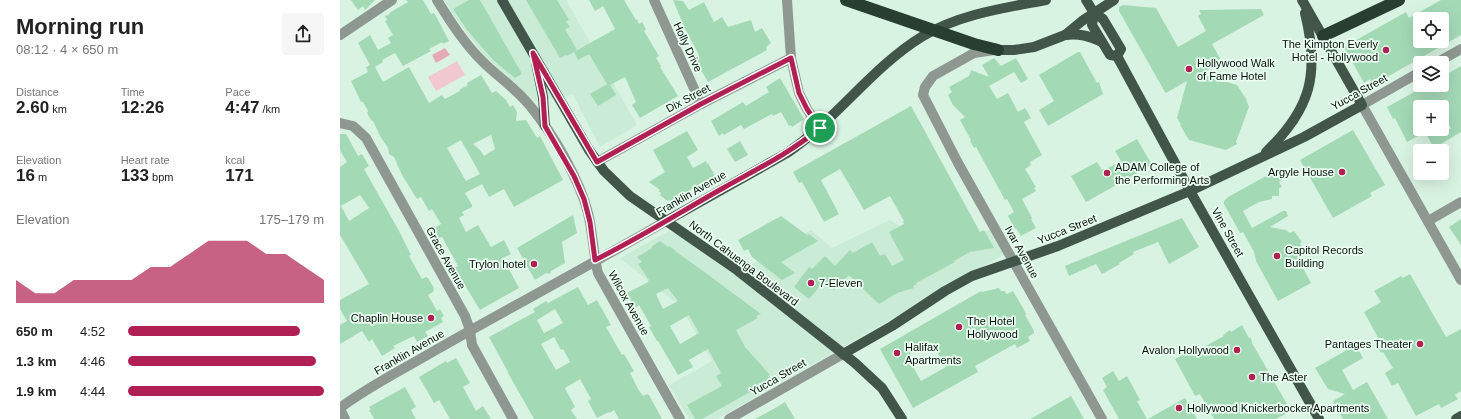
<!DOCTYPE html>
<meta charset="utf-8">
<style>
:root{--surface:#fff;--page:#f6f6f6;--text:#222;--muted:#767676;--accent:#b02052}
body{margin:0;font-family:Arial,sans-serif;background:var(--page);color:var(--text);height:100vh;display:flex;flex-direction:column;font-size:15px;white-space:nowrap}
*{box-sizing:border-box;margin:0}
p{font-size:13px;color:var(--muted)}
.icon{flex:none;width:22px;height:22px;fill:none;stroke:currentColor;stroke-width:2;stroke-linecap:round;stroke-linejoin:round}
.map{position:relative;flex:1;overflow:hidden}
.details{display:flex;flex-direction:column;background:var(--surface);width:340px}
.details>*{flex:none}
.buttons{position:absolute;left:1073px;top:12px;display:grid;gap:8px}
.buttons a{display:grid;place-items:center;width:36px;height:36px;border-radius:4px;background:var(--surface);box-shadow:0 4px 16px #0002;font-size:20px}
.pin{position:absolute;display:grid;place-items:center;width:34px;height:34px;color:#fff;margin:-17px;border:2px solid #fff;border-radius:50%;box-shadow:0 1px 4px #0007}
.round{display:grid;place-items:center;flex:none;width:42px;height:42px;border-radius:4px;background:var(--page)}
.headline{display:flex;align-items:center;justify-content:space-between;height:68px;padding:0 16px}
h1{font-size:22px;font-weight:800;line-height:30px}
.stats{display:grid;grid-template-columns:repeat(3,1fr);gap:6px;height:68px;padding:4px 16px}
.stats div{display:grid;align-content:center}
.stats b{font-size:17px;font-weight:800}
.stats small{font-size:11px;font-weight:400}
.stats p{font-size:11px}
.chart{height:112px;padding:8px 16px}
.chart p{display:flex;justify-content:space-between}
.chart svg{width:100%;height:72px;margin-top:4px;fill:var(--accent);opacity:.7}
ul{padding:0 16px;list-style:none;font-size:13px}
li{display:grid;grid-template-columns:64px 48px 1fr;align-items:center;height:30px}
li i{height:10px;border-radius:5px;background:var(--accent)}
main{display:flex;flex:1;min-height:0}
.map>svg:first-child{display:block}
.built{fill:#caebd5}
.green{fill:#f1c8cf}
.water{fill:#e5a9b3}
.building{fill:#a4d9b6;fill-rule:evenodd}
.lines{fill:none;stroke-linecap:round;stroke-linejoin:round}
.minor{stroke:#8e9891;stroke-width:10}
.major{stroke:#425549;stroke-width:10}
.highway{stroke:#283e30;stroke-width:12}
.route-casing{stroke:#fff;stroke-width:8}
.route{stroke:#b02052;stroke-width:5}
.poi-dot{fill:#b02052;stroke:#eafff1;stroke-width:1.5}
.labels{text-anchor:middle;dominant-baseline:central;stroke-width:3.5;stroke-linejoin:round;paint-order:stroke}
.poi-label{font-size:11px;fill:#08100b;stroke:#eafff1;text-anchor:start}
.street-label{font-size:11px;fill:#08100b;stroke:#eafff1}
</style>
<main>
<section class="details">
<div class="headline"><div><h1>Morning run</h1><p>08:12 · 4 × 650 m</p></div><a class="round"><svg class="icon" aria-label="share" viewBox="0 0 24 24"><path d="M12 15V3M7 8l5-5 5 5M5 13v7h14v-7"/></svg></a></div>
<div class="stats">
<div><p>Distance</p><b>2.60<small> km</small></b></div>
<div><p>Time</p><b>12:26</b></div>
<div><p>Pace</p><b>4:47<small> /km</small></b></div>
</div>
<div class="stats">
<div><p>Elevation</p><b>16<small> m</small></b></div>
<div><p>Heart rate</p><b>133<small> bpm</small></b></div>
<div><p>kcal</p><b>171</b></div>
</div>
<div class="chart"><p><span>Elevation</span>175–179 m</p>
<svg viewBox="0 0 160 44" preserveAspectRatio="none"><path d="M0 44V30L10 38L20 38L30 30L40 30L50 30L60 30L70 22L80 22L90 14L100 6L110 6L120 6L130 14L140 14L150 22L160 30V44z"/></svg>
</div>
<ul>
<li><b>650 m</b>4:52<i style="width:88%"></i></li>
<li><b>1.3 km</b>4:46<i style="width:96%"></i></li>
<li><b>1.9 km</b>4:44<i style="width:100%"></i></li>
</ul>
</section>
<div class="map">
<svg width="1121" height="419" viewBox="0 0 1121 419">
<rect width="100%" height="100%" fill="#d9f3e2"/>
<!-- built -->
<g class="built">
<path d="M104,0h122l71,125 -37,22 -27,-52 -38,6 -50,-44 -29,-38z"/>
<path d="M550,220l41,27 59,-17 15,24 -288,165h-28l-20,-34 43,-24 -31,-54 -61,-49 49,-27 83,33 59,-34 21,18z"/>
</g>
<!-- green -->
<path class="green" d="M117,61l8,14 -29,16 -8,-14z"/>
<!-- water -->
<path class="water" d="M105,48l5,7 -14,8 -4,-8z"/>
<!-- building -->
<g class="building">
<path d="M11,0h24l-10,10 -2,-4 -5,4z"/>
<path d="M66,0h17l8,14 3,-1 3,5 12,23 -6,3 -1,-2 -13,7 2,2 -28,15 -8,-13 -13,7 1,2 -8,5 8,15 26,-15 20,36 13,-8 3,4 15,-8 -1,-1 9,-5 -1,-2 14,-8 11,18 4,-2 10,9 4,7 3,-2 4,7 -1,9 10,-1 11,18 3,-2 23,44 -49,27 -10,-18 -15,8 -7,-13 -17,9 7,12v2l-10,5 2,3 -5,3 7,14 12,-7 13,22 13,-7 7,14 -8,4 16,30 -39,22 -17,-28 -8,-15 3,-1 -16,-29 -3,1 -6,-9 8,-5 -9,-15 -3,2 -8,-14 -4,2 -15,-24 -8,-18 -5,-3 -1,-6 -8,-12 -7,-15 -2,-1 -4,-7 1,-2 -5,-9h-2l-10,-21 17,-9 -2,-5 4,-2 -12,-22 12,-8 8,15 13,-7 -3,-5 5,-3 -8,-14 2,-1 -2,-4 5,-2 -1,-1 19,-11zM151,135l4,14 -11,7 -4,-6 -7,-6zM121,140l19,34 -14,7 -19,-33z"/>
<path d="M129,0h11l42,74 -7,4 -21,-17 -27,-31 -14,-21z"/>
<path d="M186,0h31l12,20 -3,1 4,6 -5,2 12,21 -10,6 -1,-1 -6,3z"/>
<path d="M249,0h35l12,20 1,-1 2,5 3,-2 4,7 -2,2 15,25 -3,2 5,8 -1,1 18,29 -38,22 -8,-13 4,-3 -11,-25 -15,8 6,10 -18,11 -8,-12 17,-10 -18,-30 -11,6 -4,-8 41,-23 -12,-23 -8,5z"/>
<path d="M333,0l10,1 6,9 15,-8 10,20 8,-5 6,10 23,-7 4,12 7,-4 9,15 -5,4 1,3 -59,32 -14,-24 5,-3 -13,-24z"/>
<path d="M1101,0h20v35l-88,50 -3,-6 -6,4 -20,-36 62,-35 3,6zM1080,19h22v22h-22z"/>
<path d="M783,5l33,3 22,39 28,-16 -8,-15 3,-2 -2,-4 62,-1 3,6 -52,29 10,18 -22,12 37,11 9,14 3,8 -13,35 1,2 -11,6 -37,-10 -9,-15h1l-4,-7 10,-37 -21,12 -1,-1 -46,-81v-4z"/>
<path d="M738,52h2l17,31 2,-1 4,12 -55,32 -9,-16 15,-9 -15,-26z"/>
<path d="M654,58l7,8 15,-8 12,21 -7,4 -7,-11 -25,14 8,13 11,-6 10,19 7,-4 6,10 -7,4 18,33 -12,7 1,3 -6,4 11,18 -2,1 2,3 -14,8 10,19 -1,1 5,9 -15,8 -5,-8 -1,1 -7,-13 6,-4 -7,-13 -2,1 -29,-53 -2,1 -4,-7 1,-1 -11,-20 5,-3 -12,-12 -5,-10 4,-3 -3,-5 20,-11 2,-6 18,7 -7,-12z"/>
<path d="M1121,66v66l-27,16 -9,-16 -18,10 -12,-24 -2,1 -6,-12 40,-22h15v-8zM1080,107h22v5l9,17h-31z"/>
<path d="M440,78l24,41 -12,8 -1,-2 -2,1 -8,-14 -8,4 -1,-2 -28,15 -3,-4 -17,10 -1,-2 -4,3 -8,-15 32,-19 3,4 23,-14 -3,-5z"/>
<path d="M571,106l69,126 4,-2 10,18 -24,4 -16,9 1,1 -39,21 1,1 -4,2 1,2 -17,5 -18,11 -30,-29 -15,15 -10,-9 -15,18 -15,-12 15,-20 3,2 13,-13 10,10 15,-16 3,3 19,-11 8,14 5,-2 7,12 12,-6 -15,-28 15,-8 -1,-2 1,-1 -14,-25 -26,14 -24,-41 -19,11 18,34 -15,8 -22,-40 -3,1 -6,-11z"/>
<path d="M1013,130l32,55 -15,8 2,3 -39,22 -33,-58z"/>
<path d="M347,131l11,19 -11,7 6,11 13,-7 1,3 1,-1 7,13 -44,25 -5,-1 -6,-5 1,-2 -3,-2 2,-1 -11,-8 16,-10 -12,-22z"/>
<path d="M0,134h6l12,22 4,-2 7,12 -5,3 35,62 12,24 -2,1 13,23 4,-2 2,1 6,10 -1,4 -5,3 9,16 3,-2 4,7 -3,2 2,4 -18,10 3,4 -11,6 -3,-6 -21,10 2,2 -13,8 -10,-17 -3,3 -7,-11 -22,13v-19l7,-4 -7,-12v-9l29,-16 -29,-49v-68l7,-5 -7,-12zM20,195l9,13 -20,13 -8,-15z"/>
<path d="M797,139l15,26 -66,37 -15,-26 26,-14 5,8 2,-1v1l17,-9 -6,-10z"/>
<path d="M400,141l8,14 -13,7 -8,-13z"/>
<path d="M937,170l5,10 -3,2 3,5 -3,1v8h-7v3l-13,3 -16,9 9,17 31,-17h3l2,5 -18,11 16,3 4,3 4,-2 8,11 -2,1 2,4 -4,2 3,6 -4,2 14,26 -33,18 -22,-40 -2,-9 -11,-20 -3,1 -16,-29v-3l4,-4z"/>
<path d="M233,215l4,18 -15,9 3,21 -14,8 -1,3 -4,-1 -11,7 -18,-32z"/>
<path d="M441,216l26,19 2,-1 9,7 -37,21 14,11 -13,7 -30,-23 -4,-8 -4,2 -6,-11z"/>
<path d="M842,218l17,29 -30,17 -11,-22 -25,10 1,2 -15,9 1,1 -18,10 -6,-10 -27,12 -4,-10z"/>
<path d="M1121,219v26l-12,-18z"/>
<path d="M320,241l8,6 1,-1 6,4v1l28,20 58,43 -5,2 2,2 -22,12 9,17 25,28 -2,1 3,4 -69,39h-7l-8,-14 35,-19 -6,-10 5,-3 -13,-24 -19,11 4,7 -15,8 -20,-34h-1l-8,-14 2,-1 -12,-21 -4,3 -8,-15 21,-11v-1l1,-1 -11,-16 4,-2 -5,-5 15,-9 -1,-1zM328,288l10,13 -15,8 -7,-15zM349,315l10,18 -19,11 -10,-18z"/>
<path d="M1070,274l36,63 15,-8v62l-6,4 3,4 -17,9 -2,-4 -23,12 -18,-33 -6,3 -7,-13 8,-5 -10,-16 -2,1 -4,-7 4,-3 -17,-31 17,-10 -7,-11 27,-15 2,2z"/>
<path d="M238,287l10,18 9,-5 14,25 -5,2 16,28 2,-1 10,17 -4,2 8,16 5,7 4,-2 2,1 13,24h-43l-5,-9 -4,3 -1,-1 -12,6 -9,-17 3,-2 -11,-20 -15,9 10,19 -4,3 6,9h-43l-26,-46v-1l-19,-35 46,-25 -2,-3 13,-8 2,2zM215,309l8,14 -19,10 -7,-13zM214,337l7,13 2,-1 7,13 -14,8 -15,-26z"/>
<path d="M659,288l2,3h3l3,3 6,-3 10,17 3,6 -1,1 9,16v2l-6,4 2,4 -13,7 -2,-4 -40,22 3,6 -65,36 -33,-59 101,-58 1,1zM591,342l15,25 -25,14 -14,-25z"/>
<path d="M902,325l7,13h2l1,5 39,68 -15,8h-62l-14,-25 -5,2 -20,-37 13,-7 1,2 4,-2v1l31,-17 -1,-1 7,-5 1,2z"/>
<path d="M1016,345l7,13 -21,12 11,20 14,-8 21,37h-45l-10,-18 12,-7 -17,-5 -13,-21z"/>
<path d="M116,358l14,25 -7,4 13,24 7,-5 8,13h-41l-11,-19 -5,3 -15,-26 27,-16 1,2z"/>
<path d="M773,371l6,10 8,-5 13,24 -3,1 10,18h-28l-16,-29 4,-3 -5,-9z"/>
<path d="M65,387l11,20 -5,3 5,9h-42l-5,-9h2l-2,-3z"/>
<path d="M731,396l13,23h-54z"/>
<path d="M845,398l12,21h-49z"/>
<path d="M445,402l10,17h-40l22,-12z"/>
</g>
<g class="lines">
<!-- minor -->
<g class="minor">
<path d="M97,0c13,21 27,43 45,61 16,16 35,28 49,46 22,27 48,71 57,106 5,20 5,40 10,60l82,146"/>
<path d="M314,0l47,104"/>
<path d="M447,0l4,58 8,35 8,16 13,19"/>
<path d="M0,35l52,-35"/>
<path d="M654,50l-20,3 -41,23 -8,11 -2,8 35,68 144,256"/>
<path d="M1096,63l25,-14"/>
<path d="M1080,72l-58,33 99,175"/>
<path d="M0,123l13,3 13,12 99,178 5,14 2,15 41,74"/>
<path d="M257,162l104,-58 90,-46"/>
<path d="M1088,221l33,-19"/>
<path d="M0,408c29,-22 62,-38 94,-57 77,-44 155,-85 232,-130"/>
<path d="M0,409l5,10"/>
<path d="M389,419l114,-65"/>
</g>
<!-- major -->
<g class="major">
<path d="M162,0l87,150 15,21 26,25 107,74 118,93 27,25 20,31"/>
<path d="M746,0l8,13 9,6 18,30 -4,7"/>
<path d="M754,13l-2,12 18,30 7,1"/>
<path d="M725,35c14,-2 24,1 37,7"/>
<path d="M658,50h16l20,-3 31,-12 17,-14 32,-21"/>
<path d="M777,56l73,135 129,228"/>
<path d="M196,63l7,34 2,29"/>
<path d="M926,152c45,-43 54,-78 39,-139"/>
<path d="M326,221l121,-68c50,-34 85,-86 136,-117 37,-22 81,-28 123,-36"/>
<path d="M503,354l49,-28 53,-35 27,-15 86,-30 132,-55 114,-54 58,-32 -60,-105"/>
<path d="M1116,419l5,-3"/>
</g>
<!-- highway -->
<g class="highway">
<path d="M506,0l128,44 24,6"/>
<path d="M983,36l76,-36"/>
</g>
</g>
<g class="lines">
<!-- route casing -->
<g class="route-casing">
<path id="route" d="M193,53l64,109 104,-58 90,-46 8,35 8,16 13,19c-30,25 -61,40 -95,59 -43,24 -85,51 -130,73l-5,-38 -6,-23 -10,-23 -29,-50 -2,-29z"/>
</g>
<!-- route -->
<use href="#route" class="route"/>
</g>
<!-- markers -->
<g class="poi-dot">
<circle cx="1046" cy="50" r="4"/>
<circle cx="849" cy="69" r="4"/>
<circle cx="1002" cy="172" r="4"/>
<circle cx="767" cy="173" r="4"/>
<circle cx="937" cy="256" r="4"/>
<circle cx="194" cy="264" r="4"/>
<circle cx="471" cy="283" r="4"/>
<circle cx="91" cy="318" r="4"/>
<circle cx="619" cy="327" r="4"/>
<circle cx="1080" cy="344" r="4"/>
<circle cx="897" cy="350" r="4"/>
<circle cx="557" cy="353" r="4"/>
<circle cx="912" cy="377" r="4"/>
<circle cx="839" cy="408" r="4"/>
</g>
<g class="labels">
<!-- poi labels -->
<g class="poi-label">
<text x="1038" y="44" text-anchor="end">The Kimpton Everly<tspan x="1038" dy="13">Hotel - Hollywood</tspan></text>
<text x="857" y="63">Hollywood Walk<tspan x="857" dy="13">of Fame Hotel</tspan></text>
<text x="775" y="167">ADAM College of<tspan x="775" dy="13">the Performing Arts</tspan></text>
<text x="994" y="172" text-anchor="end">Argyle House</text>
<text x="945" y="250">Capitol Records<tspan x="945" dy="13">Building</tspan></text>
<text x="186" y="264" text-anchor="end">Trylon hotel</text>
<text x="479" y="283">7-Eleven</text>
<text x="83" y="318" text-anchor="end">Chaplin House</text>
<text x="627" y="321">The Hotel<tspan x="627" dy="13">Hollywood</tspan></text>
<text x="1072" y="344" text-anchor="end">Pantages Theater</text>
<text x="565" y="347">Halifax<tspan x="565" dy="13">Apartments</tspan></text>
<text x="889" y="350" text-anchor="end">Avalon Hollywood</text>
<text x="920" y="377">The Aster</text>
<text x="847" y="408">Hollywood Knickerbocker Apartments</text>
</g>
<!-- street labels -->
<g class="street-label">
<text transform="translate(348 47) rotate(65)">Holly Drive</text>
<text transform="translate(1019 92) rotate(-29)">Yucca Street</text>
<text transform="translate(348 98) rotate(-28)">Dix Street</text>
<text transform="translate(351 193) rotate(-30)">Franklin Avenue</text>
<text transform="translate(727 229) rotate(-22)">Yucca Street</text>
<text transform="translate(888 232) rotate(61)">Vine Street</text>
<text transform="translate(682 252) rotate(61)">Ivar Avenue</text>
<text transform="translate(106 258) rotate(61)">Grace Avenue</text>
<text transform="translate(404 263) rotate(37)">North Cahuenga Boulevard</text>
<text transform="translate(289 303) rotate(61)">Wilcox Avenue</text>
<text transform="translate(69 352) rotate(-30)">Franklin Avenue</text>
<text transform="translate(438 377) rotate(-30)">Yucca Street</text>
</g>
</g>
</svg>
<div class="buttons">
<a><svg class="icon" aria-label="locate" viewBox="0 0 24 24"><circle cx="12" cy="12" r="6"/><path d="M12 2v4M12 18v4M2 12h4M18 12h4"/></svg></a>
<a><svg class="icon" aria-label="layers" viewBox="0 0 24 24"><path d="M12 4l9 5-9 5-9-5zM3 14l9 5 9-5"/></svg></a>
<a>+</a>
<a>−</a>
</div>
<div class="pin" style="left:480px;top:128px;background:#1e9e55"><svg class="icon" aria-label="arrive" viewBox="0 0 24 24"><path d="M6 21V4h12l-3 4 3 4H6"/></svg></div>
</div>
</main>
